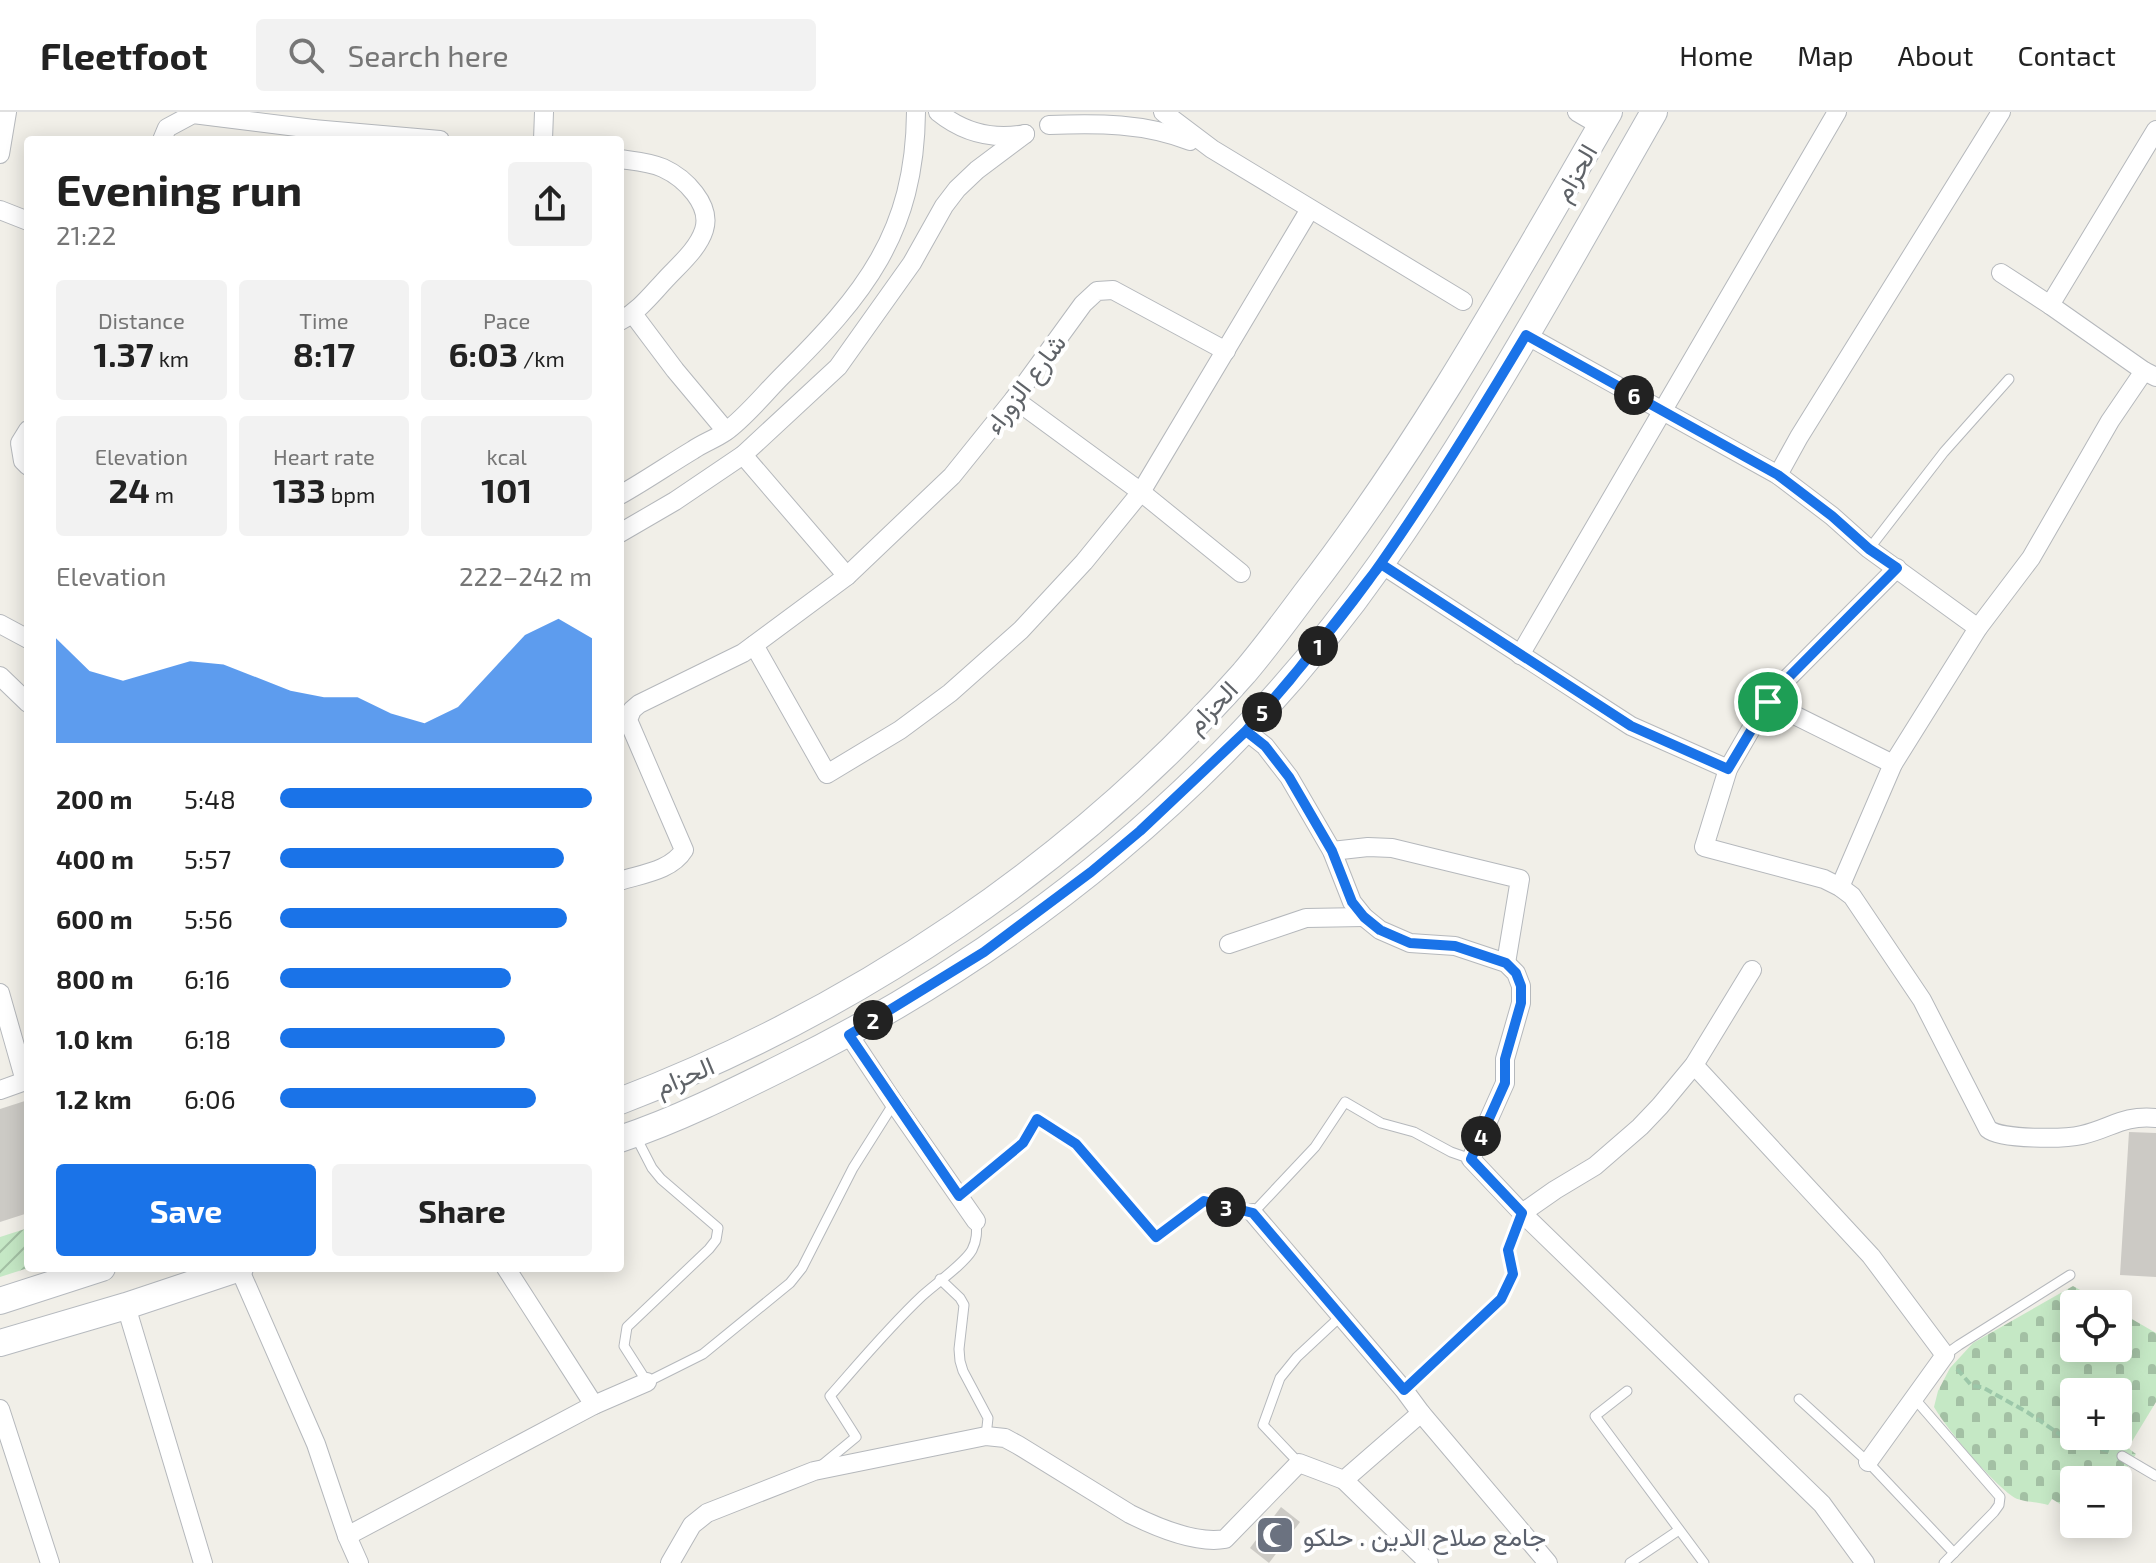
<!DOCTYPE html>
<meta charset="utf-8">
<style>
:root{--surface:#fff;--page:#f2f2f2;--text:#222;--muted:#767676;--line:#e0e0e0;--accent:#1a73e8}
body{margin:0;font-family:"Exo 2",Vazirmatn,sans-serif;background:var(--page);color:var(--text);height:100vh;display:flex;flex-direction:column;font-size:30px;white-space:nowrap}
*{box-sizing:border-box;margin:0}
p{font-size:26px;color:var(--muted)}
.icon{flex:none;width:44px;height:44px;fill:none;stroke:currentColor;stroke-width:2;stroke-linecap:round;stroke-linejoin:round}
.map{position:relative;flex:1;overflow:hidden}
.details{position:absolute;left:24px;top:24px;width:600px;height:1136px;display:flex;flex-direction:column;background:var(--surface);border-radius:8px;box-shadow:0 4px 20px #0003}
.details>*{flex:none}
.buttons{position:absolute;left:2060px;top:1178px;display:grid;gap:16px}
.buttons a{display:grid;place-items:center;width:72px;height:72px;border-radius:8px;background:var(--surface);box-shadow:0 4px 20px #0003;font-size:40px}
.pin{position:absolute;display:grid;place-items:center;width:68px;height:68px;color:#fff;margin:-34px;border:4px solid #fff;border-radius:50%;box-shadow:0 2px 8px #0007}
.km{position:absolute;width:40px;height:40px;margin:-20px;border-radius:50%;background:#222;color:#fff;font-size:22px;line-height:40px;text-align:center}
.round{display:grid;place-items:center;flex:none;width:84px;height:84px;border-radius:8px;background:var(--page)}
.overview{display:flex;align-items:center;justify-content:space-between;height:136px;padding:0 32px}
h1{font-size:44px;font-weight:700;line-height:60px}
.metrics{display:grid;grid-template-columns:repeat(3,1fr);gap:12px;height:136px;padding:8px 32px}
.metrics div{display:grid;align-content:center;border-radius:8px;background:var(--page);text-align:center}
.metrics b{font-size:34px;font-weight:700}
.metrics small{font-size:22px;font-weight:400}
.metrics p{font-size:22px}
.chart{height:224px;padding:16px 32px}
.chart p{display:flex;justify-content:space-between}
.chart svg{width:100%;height:144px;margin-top:8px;fill:var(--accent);opacity:.7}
.button{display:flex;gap:16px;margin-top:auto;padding:16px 32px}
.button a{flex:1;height:92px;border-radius:8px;background:var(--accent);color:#fff;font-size:32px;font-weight:700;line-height:92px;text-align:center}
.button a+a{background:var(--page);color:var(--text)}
ul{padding:0 32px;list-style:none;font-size:26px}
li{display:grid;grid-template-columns:128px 96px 1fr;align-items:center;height:60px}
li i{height:20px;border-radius:10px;background:var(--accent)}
header{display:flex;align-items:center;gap:48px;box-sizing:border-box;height:112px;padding:0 40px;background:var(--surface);border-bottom:2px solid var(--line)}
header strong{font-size:38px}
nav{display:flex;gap:44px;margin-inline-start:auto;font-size:28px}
.search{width:560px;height:72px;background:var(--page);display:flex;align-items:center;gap:20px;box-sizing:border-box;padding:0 28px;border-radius:8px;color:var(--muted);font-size:30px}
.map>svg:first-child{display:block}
.cemetery{fill:url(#cemetery-stones);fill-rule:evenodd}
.garden{fill:url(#garden-furrows)}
.building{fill:#cccac5}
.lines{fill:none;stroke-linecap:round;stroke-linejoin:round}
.service-casing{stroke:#b5b8bc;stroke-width:11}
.minor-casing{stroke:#b5b8bc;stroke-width:20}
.secondary-casing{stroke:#b6babf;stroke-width:28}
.path{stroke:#9cc7a9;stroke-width:4;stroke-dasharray:8 4;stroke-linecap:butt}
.service{stroke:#fff;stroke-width:9}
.minor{stroke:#fff;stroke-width:18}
.secondary{stroke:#fff;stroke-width:26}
.route-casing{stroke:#fff;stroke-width:16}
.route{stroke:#1a73e8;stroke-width:10}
.labels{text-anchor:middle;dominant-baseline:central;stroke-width:8;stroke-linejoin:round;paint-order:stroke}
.street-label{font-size:26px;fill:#5f6368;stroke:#fff}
.worship-label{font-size:26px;fill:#5b616d;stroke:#fff;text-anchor:start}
</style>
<header>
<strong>Fleetfoot</strong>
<div class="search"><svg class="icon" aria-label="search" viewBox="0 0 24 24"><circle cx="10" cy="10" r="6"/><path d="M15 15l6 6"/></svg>Search here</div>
<nav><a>Home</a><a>Map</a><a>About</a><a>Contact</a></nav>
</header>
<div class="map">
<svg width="2156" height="1451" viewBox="0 0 2156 1451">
<defs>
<pattern id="cemetery-stones" width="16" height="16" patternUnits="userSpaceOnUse" patternTransform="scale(2)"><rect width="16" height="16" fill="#c5e8c5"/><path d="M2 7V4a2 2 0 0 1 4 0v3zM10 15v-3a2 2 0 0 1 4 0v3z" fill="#a3c0a4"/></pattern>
<pattern id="garden-furrows" width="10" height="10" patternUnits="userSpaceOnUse" patternTransform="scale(2)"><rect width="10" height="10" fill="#c5e8c5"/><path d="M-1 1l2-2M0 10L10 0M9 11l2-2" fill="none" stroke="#a3c0a4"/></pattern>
</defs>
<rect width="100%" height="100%" fill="#f1efe8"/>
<!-- cemetery -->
<path class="cemetery" d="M2073,1174l32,18h-31v44h44v-37l38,22v69l-28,46 8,6 -18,27 -44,-1 -1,32 -21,-13 -4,6c-11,-4 -27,-2 -36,-9 -22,-16 -64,-65 -78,-89l4,-16 12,-23 23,-25zM2074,1280h44v44h-44z"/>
<!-- garden -->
<path class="garden" d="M28,1116v40l-28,9v-40z"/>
<!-- building -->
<g class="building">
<path d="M28,988v113l-28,9v-113z"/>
<path d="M2129,1020l27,1v144l-36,-2z"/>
<path d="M1281,1395l19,15 -31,41 -19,-15z"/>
</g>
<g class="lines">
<!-- service casing -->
<g class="service-casing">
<g id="service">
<path d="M1869,437l75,-97 65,-73"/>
<path d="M635,1023l17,33 9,11 57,49 -2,12 -7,9 -82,78 -3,19 23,36 56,-28 87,-71 12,-15 51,-100 41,-65"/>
<path d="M959,1084l64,-53 14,-24 39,25 80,93 48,-36 49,12 62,-66 30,-45 36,21 33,9 37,20 20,7"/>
<path d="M940,1167l20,19 4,7 -5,44 1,12 3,10 25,47 -2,18"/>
<path d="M1945,1243l14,-10 111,-70"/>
<path d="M1404,1278l97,-91 12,-25 -5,-24 14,-37"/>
<path d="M1627,1279l-32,25 109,147"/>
<path d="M1914,1286l86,99 -1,8 -5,7 -50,51"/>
<path d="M1799,1287l69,63 86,91"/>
<path d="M2122,1344l34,20"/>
<path d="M1299,1351l-36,-38 17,-47 17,-21 44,-41"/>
<path d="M822,1353l34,-28 -26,-41c30,-34 59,-69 92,-100 13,-12 42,-32 50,-46 5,-10 5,-18 4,-29"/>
<path d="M1630,1451l49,-33"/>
</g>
</g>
<!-- minor casing -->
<g class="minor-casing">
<g id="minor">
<path d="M938,0c26,21 55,28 87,22"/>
<path d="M1163,0l49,37 251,152"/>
<path d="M1577,0l24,14"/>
<path d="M1049,13c48,-2 96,-2 141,16"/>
<path d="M313,17l127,11"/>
<path d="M162,28l5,-12 26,-14 120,15 1,11"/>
<path d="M543,28l1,-28"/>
<path d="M0,42l7,-42"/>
<path d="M620,47c14,2 30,3 43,9 22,10 49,37 41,62 -6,19 -25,35 -38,49 -15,16 -27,32 -46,42"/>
<path d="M0,98l28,11"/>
<path d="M2001,161l49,32 94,66 12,6"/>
<path d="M2050,193l106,-175"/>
<path d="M633,202l42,56 51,61"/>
<path d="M1526,223l252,140 54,41 37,33 109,79"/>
<path d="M1014,287l127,93 100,81"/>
<path d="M28,318l-8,13 3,18 5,5"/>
<path d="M743,343l104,121"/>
<path d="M1778,363l21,-38 202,-325"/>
<path d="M620,383c25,-14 48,-30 73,-45 10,-7 22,-11 32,-18 19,-13 40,-39 57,-56 82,-81 133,-143 134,-264"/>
<path d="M620,421l55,-32 68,-46 95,-88 74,-104 32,-57 13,-17 20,-19 48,-36"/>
<path d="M1381,452l250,162 97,43"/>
<path d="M1897,456l-110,111 -29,38 -30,52 -24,78 120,32 16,8 12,9 70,104 66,129c13,11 77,10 94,6 30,-7 40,-20 74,-17"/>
<path d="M0,512l28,15"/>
<path d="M754,533l73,129 73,-44 50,-37 71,-63 63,-68 57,-70 169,-283"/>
<path d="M1520,543l317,-543"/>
<path d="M0,564l28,27"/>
<path d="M1768,590l125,62"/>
<path d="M1246,619l19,15 24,31 43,74 20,51 12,15 16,13 30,13 45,3 51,17 10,10 5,13v17l-16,56v24l-34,76 51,54 300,291 43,59"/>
<path d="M1332,739l36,-4 24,1 128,31 -14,84"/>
<path d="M620,769c21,-7 51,-10 64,-31l-56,-130 4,-10 7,-6 104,-51 104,-77 105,-100 62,-77 69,-95 14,-13 16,-1 113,61"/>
<path d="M1840,775l53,-123 85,-136 53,-70 79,-137 34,-50"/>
<path d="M1229,832l77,-26 58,-1"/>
<path d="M0,881l25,88"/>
<path d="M849,923l45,68 82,118"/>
<path d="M1694,953l177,191 74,99 -77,107"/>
<path d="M0,978l28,-10"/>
<path d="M1253,1101l151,177 17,23 127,150"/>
<path d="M1522,1101l33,-23 40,-24 45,-39 20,-21 34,-41 58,-95"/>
<path d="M239,1156l77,176 31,92 12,27"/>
<path d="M506,1156l88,137"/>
<path d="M126,1194l77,257"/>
<path d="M0,1297l50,154"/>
<path d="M1344,1368l85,83"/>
<path d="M347,1424l247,-131 53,-23"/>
<path d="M670,1451l22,-38 15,-12 107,-42 172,-35 19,2 13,7 112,69c26,13 66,30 95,25l74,-76 45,17 77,-67"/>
</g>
</g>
<!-- secondary casing -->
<g class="secondary-casing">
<g id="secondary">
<path d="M620,989c237,-91 455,-237 624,-428 22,-26 42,-53 62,-80 116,-150 208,-317 303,-481"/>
<path d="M620,1027c57,-19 111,-46 165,-73 238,-118 444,-286 597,-504 101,-144 185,-298 272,-450"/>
<path d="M0,1189l102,-33"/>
<path d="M0,1231l126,-37 114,-38"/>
</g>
</g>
<!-- path -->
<path class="path" d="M1957,1257l15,17 10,1 45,25 38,26 47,14"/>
<!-- service -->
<use href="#service" class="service"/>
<!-- minor -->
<use href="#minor" class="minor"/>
<!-- secondary -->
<use href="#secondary" class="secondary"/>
</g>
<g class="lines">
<!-- route casing -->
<g class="route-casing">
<path id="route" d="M1768,590l-40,67 -97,-43 -250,-162 -91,116 -44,51 -106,100 -49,41 -107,80 -135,83 110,161 64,-53 14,-24 39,25 80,93 48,-36 49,12 151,177 97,-91 12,-25 -5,-24 14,-37 -51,-54 34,-76v-24l16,-56v-17l-5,-13 -10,-10 -51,-17 -45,-3 -30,-13 -16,-13 -12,-15 -20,-51 -43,-74 -24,-31 -19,-15c47,-55 94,-109 135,-168 52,-74 99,-151 145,-228l252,140 54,41 37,33 28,19 -110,111 -19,23"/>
</g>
<!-- route -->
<use href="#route" class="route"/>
</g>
<!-- icons -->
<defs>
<g id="mosque-square" transform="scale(2)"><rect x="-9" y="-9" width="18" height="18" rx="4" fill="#6b7280" stroke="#fff"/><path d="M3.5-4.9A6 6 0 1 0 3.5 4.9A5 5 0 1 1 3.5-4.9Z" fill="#fff"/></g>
</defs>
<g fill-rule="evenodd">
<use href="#mosque-square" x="1275" y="1423"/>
</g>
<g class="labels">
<!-- street labels -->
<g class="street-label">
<text transform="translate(1574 60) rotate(-60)">الحزام</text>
<text transform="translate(1024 271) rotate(-53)">شارع الزوراء</text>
<text transform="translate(1211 594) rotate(-46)">الحزام</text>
<text transform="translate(684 963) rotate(-23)">الحزام</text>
</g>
<!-- worship labels -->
<g class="worship-label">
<text x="1303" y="1423">جامع صلاح الدين . حلكو</text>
</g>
</g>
</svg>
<div class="buttons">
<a><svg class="icon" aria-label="locate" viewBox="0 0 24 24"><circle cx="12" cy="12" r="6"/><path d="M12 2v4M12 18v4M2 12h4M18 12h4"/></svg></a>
<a>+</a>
<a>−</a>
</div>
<div class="pin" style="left:1768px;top:590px;background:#1e9e55"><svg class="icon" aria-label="arrive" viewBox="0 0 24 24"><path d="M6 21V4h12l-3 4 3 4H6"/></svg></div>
<b class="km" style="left:1318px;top:534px">1</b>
<b class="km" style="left:873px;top:908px">2</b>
<b class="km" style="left:1226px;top:1095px">3</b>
<b class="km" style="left:1481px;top:1024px">4</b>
<b class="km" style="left:1262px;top:600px">5</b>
<b class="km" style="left:1634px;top:283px">6</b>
<section class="details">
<div class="overview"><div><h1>Evening run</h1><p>21:22</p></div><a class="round"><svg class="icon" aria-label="share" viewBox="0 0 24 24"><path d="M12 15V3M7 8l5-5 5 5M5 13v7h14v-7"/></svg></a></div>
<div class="metrics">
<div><p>Distance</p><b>1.37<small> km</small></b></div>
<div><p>Time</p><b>8:17</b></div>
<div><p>Pace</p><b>6:03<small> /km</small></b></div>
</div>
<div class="metrics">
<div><p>Elevation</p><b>24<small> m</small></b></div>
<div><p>Heart rate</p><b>133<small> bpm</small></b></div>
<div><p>kcal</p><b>101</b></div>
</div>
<div class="chart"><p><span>Elevation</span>222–242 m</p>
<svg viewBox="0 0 160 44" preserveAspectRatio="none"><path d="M0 44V12L10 22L20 25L30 22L40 19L50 20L60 24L70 28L80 30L90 30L100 35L110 38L120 33L130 22L140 11L150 6L160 12V44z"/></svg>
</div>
<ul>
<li><b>200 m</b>5:48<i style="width:100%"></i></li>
<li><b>400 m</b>5:57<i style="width:91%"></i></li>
<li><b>600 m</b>5:56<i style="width:92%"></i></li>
<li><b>800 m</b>6:16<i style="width:74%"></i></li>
<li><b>1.0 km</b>6:18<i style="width:72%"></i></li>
<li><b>1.2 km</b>6:06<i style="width:82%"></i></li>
</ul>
<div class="button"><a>Save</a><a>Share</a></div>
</section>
</div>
